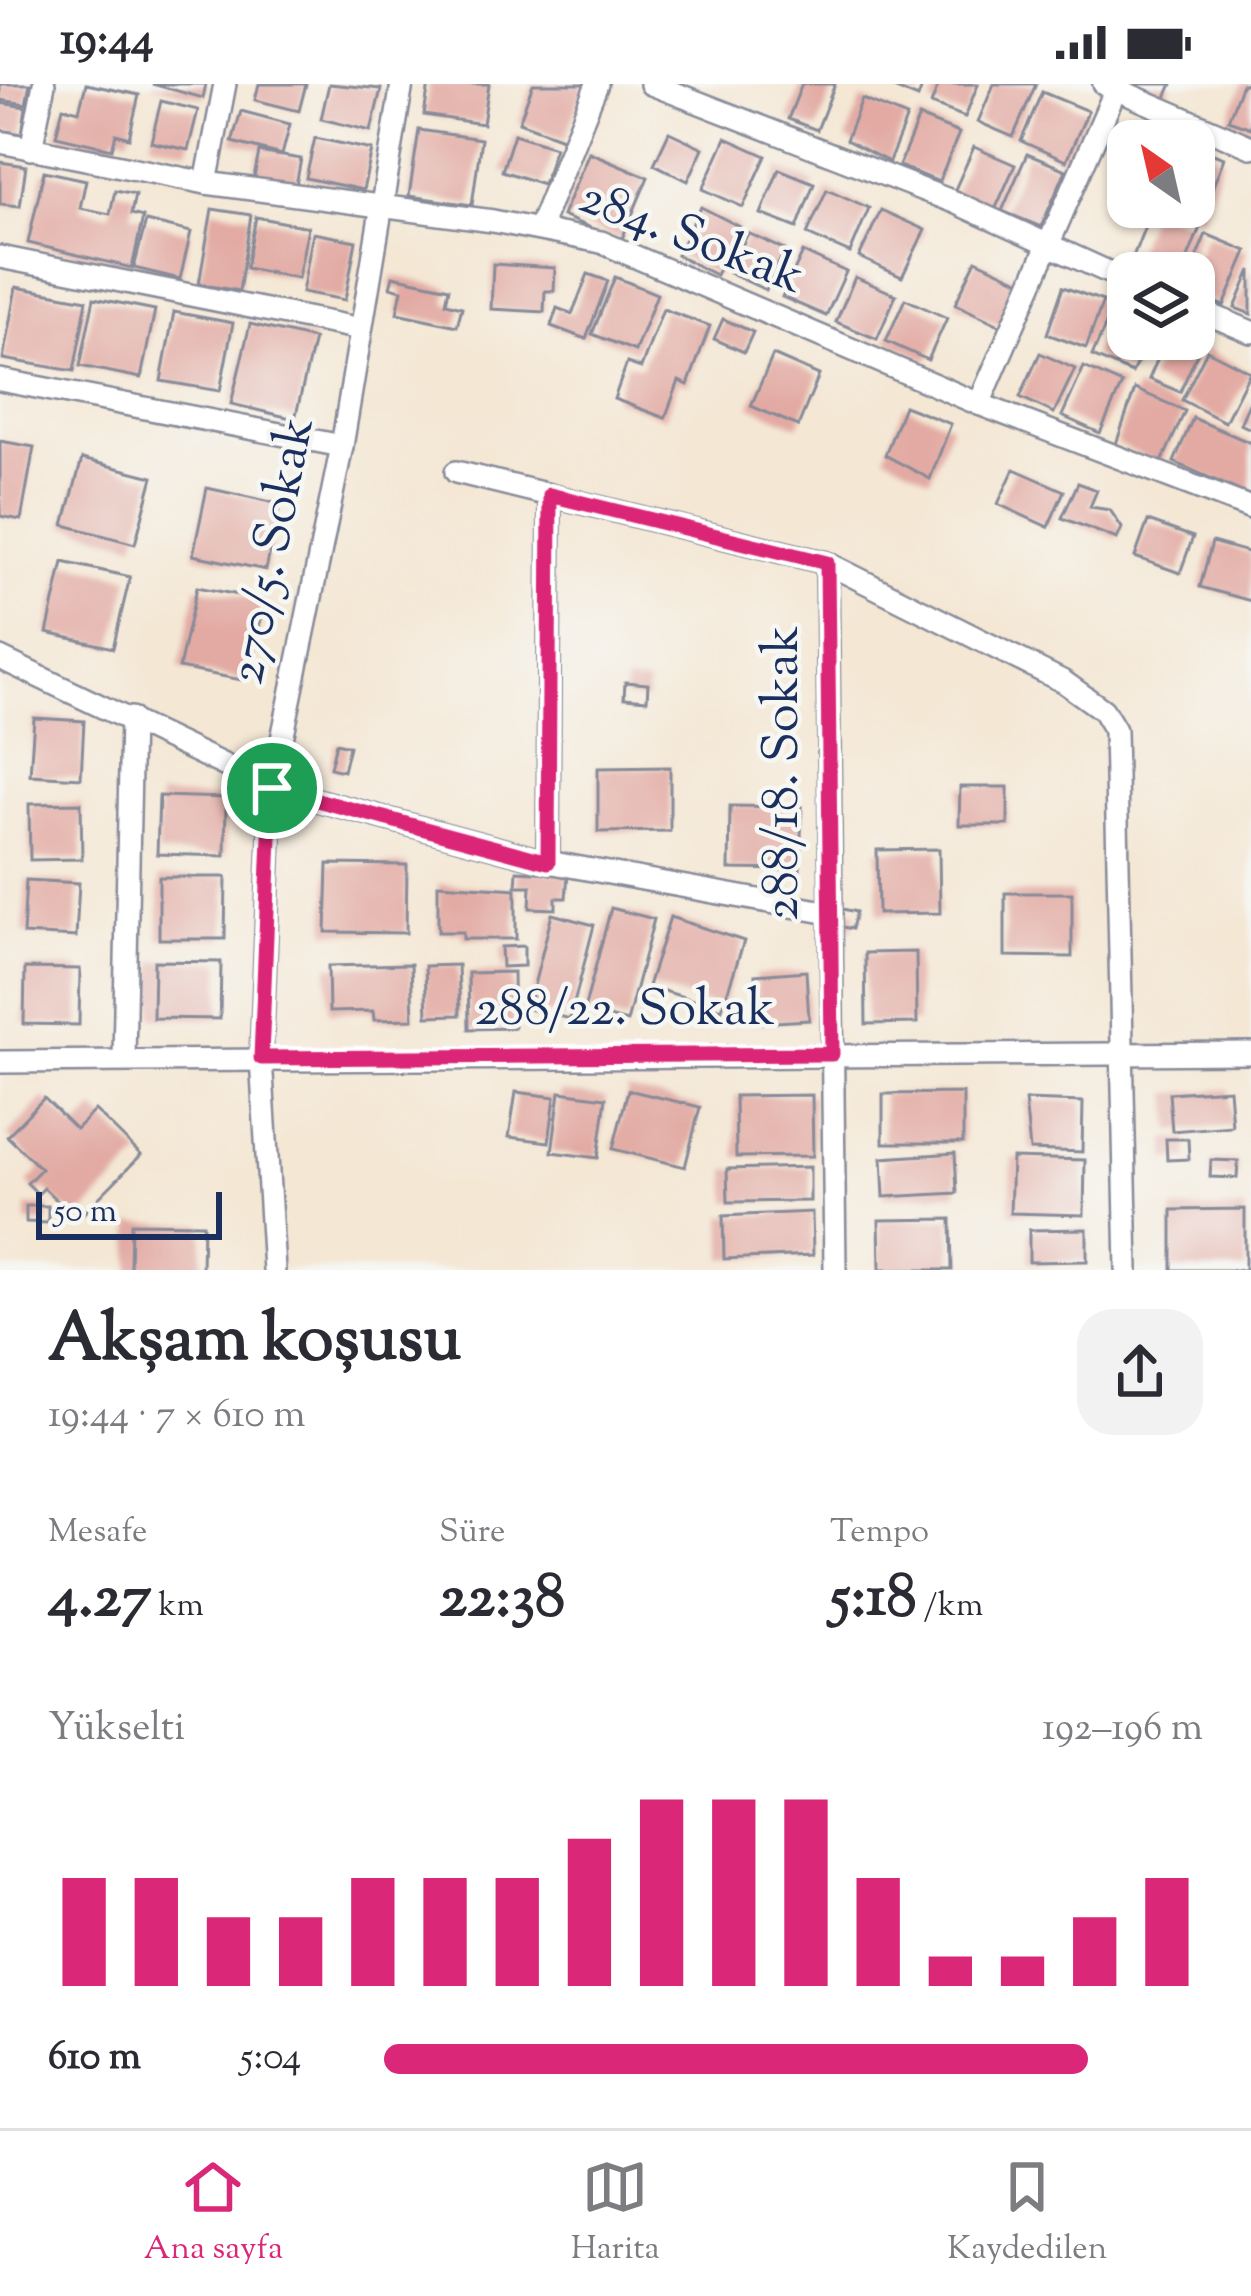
<!DOCTYPE html>
<html lang="tr">
<meta charset="utf-8">
<style>
:root{--surface:#fff;--page:#f2f2f3;--text:#2b2b33;--muted:#7c7c81;--line:#e1e1e2;--accent:#db2777}
body{margin:0;font-family:"Sorts Mill Goudy",serif;background:var(--page);color:var(--text);height:100vh;display:flex;flex-direction:column;font-size:45px;white-space:nowrap}
*{box-sizing:border-box;margin:0}
p{font-size:39px;color:var(--muted)}
.icon{flex:none;width:66px;height:66px;fill:none;stroke:currentColor;stroke-width:2;stroke-linecap:round;stroke-linejoin:round}
.map{position:relative;height:1186px;overflow:hidden}
.details{display:flex;flex-direction:column;background:var(--surface);flex:1}
.details>*{flex:none}
.needle{width:78px;rotate:326deg}
.buttons{position:absolute;left:1107px;top:36px;display:grid;gap:24px}
.buttons a{display:grid;place-items:center;width:108px;height:108px;border-radius:24px;background:var(--surface);box-shadow:0 3px 9px #0004;font-size:60px}
.scale{position:absolute;left:36px;bottom:30px;width:186px;box-sizing:border-box;padding-left:12px;border:6px solid #1b2f5e;border-top:0;font-size:33px;line-height:42px;white-space:nowrap;color:#1b2f5e;-webkit-text-stroke:9px #f6f6f2;paint-order:stroke}
.pin{position:absolute;display:grid;place-items:center;width:102px;height:102px;color:#fff;margin:-51px;border:6px solid #fff;border-radius:50%;box-shadow:0 3px 12px #0007}
.round{display:grid;place-items:center;flex:none;width:126px;height:126px;border-radius:36px;background:var(--page)}
.headline{display:flex;align-items:center;justify-content:space-between;height:204px;padding:0 48px}
h1{font-size:66px;font-weight:800;line-height:90px}
.figures{display:grid;grid-template-columns:repeat(3,1fr);gap:18px;height:204px;padding:12px 48px}
.figures div{display:grid;align-content:center}
.figures b{font-size:60px;font-weight:800}
.figures small{font-size:33px;font-weight:400}
.figures p{font-size:33px}
.chart{height:336px;padding:24px 48px}
.chart p{display:flex;justify-content:space-between}
.chart svg{width:100%;height:216px;margin-top:12px;stroke:var(--accent);stroke-width:6}
ul{padding:0 48px;list-style:none;font-size:39px}
li{display:grid;grid-template-columns:192px 144px 1fr;align-items:center;height:90px}
li i{height:30px;border-radius:15px;background:var(--accent)}
.status{display:flex;justify-content:space-between;align-items:center;height:84px;padding:0 60px;background:var(--surface);direction:ltr}
.status svg{height:33px;fill:currentColor}
.tabs{display:flex;justify-content:space-around;align-items:center;height:168px;border-top:3px solid var(--line);background:var(--surface);font-size:33px;color:var(--muted)}
.tabs a{display:grid;justify-items:center;gap:6px}
.tabs .on{color:var(--accent)}
.map>svg:first-child{display:block}
.building{fill:#e2aaa3}
.lines{fill:none;stroke-linecap:round;stroke-linejoin:round}
.minor-casing{stroke:#888b99;stroke-width:26}
.minor{stroke:#fff;stroke-width:21}
.route-casing{stroke:#fff;stroke-width:24}
.route{stroke:#db2777;stroke-width:15}
.labels{text-anchor:middle;dominant-baseline:central;stroke-width:9;stroke-linejoin:round;paint-order:stroke}
.street-label{font-size:51px;fill:#1b2f5e;stroke:#f6f6f2}
</style>
<div class="status"><b>19:44</b><svg viewBox="0 0 49 12"><path d="M0 12V9h3v3zM5 12V6h3v6zM10 12V3h3v9zM15 12V0h3v12zM26 1h20v11H26zM47 4h2v5h-2z"/></svg></div>
<div class="map">
<svg width="1251" height="1186" viewBox="0 0 1251 1186">
<rect width="100%" height="100%" fill="#f6f6f2"/>
<filter id="ink" filterUnits="userSpaceOnUse"><feTurbulence type="fractalNoise" baseFrequency=".00833" numOctaves="2"/><feDisplacementMap in="SourceGraphic" scale="24" xChannelSelector="R" yChannelSelector="G"/><feConvolveMatrix kernelMatrix="1 2 1 2 8 2 1 2 1" color-interpolation-filters="sRGB"/></filter>
<filter id="wash" filterUnits="userSpaceOnUse"><feTurbulence type="fractalNoise" baseFrequency=".004" numOctaves="4" result="noise"/><feDisplacementMap in="SourceGraphic" scale="48" xChannelSelector="R" yChannelSelector="G"/><feGaussianBlur stdDeviation="2.7" result="paint"/><feColorMatrix in="noise" values="0 0 0 0 0 0 0 0 0 0 0 0 0 0 0 0 0 1.4 0 .05"/><feComposite in="paint" operator="in"/></filter>
<g filter="url(#wash)">
<rect width="100%" height="100%" fill="#f4e7d4"/>
<g id="blocks">
<!-- building -->
<g class="building">
<path d="M0,0h30l-4,20 -26,-4z"/>
<path d="M86,0l53,11 -10,43 -13,-4 -4,15 -56,-13 7,-29 16,4z"/>
<path d="M152,0h54l-3,14z"/>
<path d="M259,0h47l-7,27 -44,-11z"/>
<path d="M329,0l52,5 -10,42 -50,-12z"/>
<path d="M429,0h60l-6,40 -59,-9z"/>
<path d="M533,0h52l-20,55 -46,-17z"/>
<path d="M802,0h33l-18,46 -29,-11z"/>
<path d="M884,0h39l-5,14z"/>
<path d="M939,0h39l-13,33 -34,-13z"/>
<path d="M994,0h42l-23,53 -35,-15z"/>
<path d="M1124,0h48l-8,18z"/>
<path d="M1242,0h9v44l-23,-8z"/>
<path d="M1042,8l46,19 -22,50 -45,-20z"/>
<path d="M862,15l45,18 -18,45 -43,-22z"/>
<path d="M161,17l37,9 -10,40 -37,-8z"/>
<path d="M0,19l26,4 -4,27 -22,-4z"/>
<path d="M241,27l49,13 -8,31 -50,-13z"/>
<path d="M919,33l40,16 -20,49 -40,-16z"/>
<path d="M419,46l62,9 -9,66 -63,-9z"/>
<path d="M669,48l34,16 -15,33 -34,-17z"/>
<path d="M1131,48l20,9h-23v46l-18,-8z"/>
<path d="M514,50l41,13 -12,37 -41,-13z"/>
<path d="M315,54l57,12 -9,40 -57,-12z"/>
<path d="M726,54l40,18 -23,51 -40,-18z"/>
<path d="M974,63l41,18 -21,47 -41,-18z"/>
<path d="M1194,63l30,11 -23,59 -24,-10h17z"/>
<path d="M259,68l42,7 -5,26 -42,-7z"/>
<path d="M589,68l59,25 -27,64 -59,-25z"/>
<path d="M1027,70l39,16 -25,57 -39,-16z"/>
<path d="M0,78l26,4 -6,40 -20,-2z"/>
<path d="M779,85l35,14 -17,45 -36,-14z"/>
<path d="M44,87l42,9 -6,28 30,6 5,-24 20,4 -4,20 12,3 -11,51 -104,-25z"/>
<path d="M827,105l42,19 -19,45 -43,-19z"/>
<path d="M701,123l39,20 -24,48 -39,-20z"/>
<path d="M1152,124l48,19 -18,46h-37l-16,-6z"/>
<path d="M212,125l39,6 -12,76 -40,-7z"/>
<path d="M881,126l44,20 -23,47 -43,-20z"/>
<path d="M256,133l52,10 -10,51 -52,-10z"/>
<path d="M146,137l45,11 -11,47 -46,-11z"/>
<path d="M313,149l43,8 -11,59 -43,-8z"/>
<path d="M748,149l37,17 -19,40 -37,-17z"/>
<path d="M1206,150l41,17 -23,55 -30,-12 -4,-21z"/>
<path d="M803,168l43,20 -20,44 -44,-19z"/>
<path d="M976,176l51,24 -21,44 -51,-24z"/>
<path d="M493,180l62,4 -1,23h-9l-1,21 -53,-3z"/>
<path d="M1251,186v44l-16,-6z"/>
<path d="M588,190l20,7 -22,58 -35,-13 6,-18 15,6z"/>
<path d="M393,192l56,12 -3,15 16,4 -5,19 -60,-13 5,-23 -12,-3z"/>
<path d="M615,193l42,17 -22,57 -43,-17z"/>
<path d="M855,193l41,18 -19,44 -41,-17z"/>
<path d="M16,203l71,13 -13,71 -71,-12z"/>
<path d="M1063,203l40,14 -17,47 -39,-14z"/>
<path d="M94,214l61,12 -14,68 -61,-12z"/>
<path d="M905,215l42,19 -19,42 -42,-19z"/>
<path d="M1114,222l14,6v27h20l-16,34 -40,-17z"/>
<path d="M663,225l47,17 -22,59 -9,-4 -14,37 -51,-19 13,-36 14,5z"/>
<path d="M174,228l59,11 -13,68 -59,-10z"/>
<path d="M723,235l30,13 -9,20 -30,-13z"/>
<path d="M250,240l64,15 -19,80 -64,-15z"/>
<path d="M1166,255l35,6 -21,47 -31,-13z"/>
<path d="M1207,266l43,22 -25,50 -43,-22z"/>
<path d="M1040,269l35,16 -21,44 -34,-16z"/>
<path d="M773,271l46,20 -21,51 -47,-20z"/>
<path d="M1084,283l38,17 -22,49 -38,-17z"/>
<path d="M1135,305l50,22 -24,53 -45,-20z"/>
<path d="M1251,315v30l-11,-5z"/>
<path d="M904,322l47,18 -21,55 -45,-24z"/>
<path d="M1193,334l58,25v53l-77,-34z"/>
<path d="M0,357l34,6 -13,73 -21,-4z"/>
<path d="M82,375l71,18 -18,67 -71,-19z"/>
<path d="M1014,385l50,22 -16,36 -50,-23z"/>
<path d="M1078,399l19,7 -7,17 20,3 12,18 -5,11 -55,-21z"/>
<path d="M207,404l73,16 -14,66 -73,-15z"/>
<path d="M1148,437l45,16 -13,36 -45,-16z"/>
<path d="M1212,458l39,11v48l-51,-14z"/>
<path d="M63,478l67,15 -17,71 -66,-15z"/>
<path d="M197,503l68,13 -18,81 -68,-13z"/>
<path d="M625,598l23,2 -1,16 -23,-2z"/>
<path d="M34,634l50,3 -3,57 -51,-3z"/>
<path d="M336,659l13,3 -6,25 -13,-3z"/>
<path d="M670,683v64l-72,1v-64z"/>
<path d="M960,703h48v38h-49z"/>
<path d="M159,712l67,2 -1,58 -68,-2z"/>
<path d="M81,719l1,56 -52,1 -1,-56z"/>
<path d="M730,722l72,1 -2,63 -71,-1z"/>
<path d="M939,765l1,64 -62,1 -1,-64z"/>
<path d="M328,780l79,1 -1,68 -80,-1z"/>
<path d="M517,787l51,3 -2,24h-10v11l-26,-1 1,-22h-15z"/>
<path d="M159,793h67l-1,62h-66z"/>
<path d="M26,796l53,3 -3,54 -53,-3z"/>
<path d="M438,800l78,5v50h-53v-7h-25z"/>
<path d="M1005,809h67v64l-67,-1z"/>
<path d="M611,824l43,11 -27,103 -43,-12z"/>
<path d="M838,824l18,4 -4,17 -18,-4z"/>
<path d="M552,830l42,11 -24,94 -42,-10z"/>
<path d="M670,833l74,24 -22,68 -74,-23z"/>
<path d="M524,862v20l-22,1 -1,-20z"/>
<path d="M916,868l1,71 -51,1 -1,-71z"/>
<path d="M154,877l67,1 -1,57 -67,-1z"/>
<path d="M411,880l2,55 -39,1 -1,-9 -44,1 -1,-46z"/>
<path d="M458,881l2,50 -33,1 -2,-50z"/>
<path d="M25,884l55,1 -1,56 -55,-1z"/>
<path d="M806,887l3,49 -51,3 -3,-48z"/>
<path d="M513,888l1,56 -45,1 -1,-56z"/>
<path d="M1229,1005l3,37 -60,5 -3,-38z"/>
<path d="M628,1006l72,17 -15,60 -72,-18z"/>
<path d="M516,1008l39,5 -6,45 -40,-5z"/>
<path d="M560,1008l46,6 -8,60 -46,-6z"/>
<path d="M963,1009v50h-80v-49z"/>
<path d="M812,1011l1,61 -77,1 -1,-61z"/>
<path d="M44,1014l32,31 19,-19 46,45 -64,65 -33,-32 -6,6 -11,-11 14,-14 -34,-33z"/>
<path d="M1025,1016l58,2 -1,50 -52,-2z"/>
<path d="M1166,1055h22l1,20 -22,1z"/>
<path d="M955,1069l2,40 -73,4 -2,-39z"/>
<path d="M1012,1074l73,2 -1,55 -74,-2z"/>
<path d="M1211,1076l27,1 -1,17 -27,-1z"/>
<path d="M810,1083v34l-82,1 -1,-33z"/>
<path d="M26,1122h22v17l-22,-1z"/>
<path d="M1245,1125v61h-73v-60z"/>
<path d="M812,1128l1,43 -89,4 -1,-43z"/>
<path d="M951,1135l1,51h-72l-1,-50z"/>
<path d="M131,1139l72,1 -1,46h-72z"/>
<path d="M1087,1145v32l-58,1v-32z"/>
</g>
</g>
</g>
<g filter="url(#ink)">
<use href="#blocks" fill-opacity="0" stroke="#888b99" stroke-width="3"/>
<g class="lines">
<!-- minor casing -->
<g class="minor-casing">
<g id="minor">
<path d="M651,0l303,118 174,79"/>
<path d="M1104,0l147,63"/>
<path d="M0,58l206,41 287,38 108,21 378,162 272,104"/>
<path d="M31,65l13,-65"/>
<path d="M206,99l19,-99"/>
<path d="M539,144l58,-144"/>
<path d="M0,173l361,72"/>
<path d="M1194,224l57,24"/>
<path d="M0,296l342,66"/>
<path d="M979,320l137,-315"/>
<path d="M456,388l371,91 237,119 39,28 12,20 12,540"/>
<path d="M827,479l8,707"/>
<path d="M0,574l272,130 276,74 282,51"/>
<path d="M548,778l2,-367"/>
<path d="M124,975l7,-341"/>
<path d="M0,978l1251,-9"/>
<path d="M274,1186l-13,-212 11,-270 70,-342 60,-362"/>
</g>
</g>
<!-- minor -->
<use href="#minor" class="minor"/>
</g>
</g>
<g class="lines" filter="url(#ink)">
<!-- route casing -->
<g class="route-casing">
<path id="route" d="M550,411l277,68 5,491 -571,4 11,-270 276,74z"/>
</g>
<!-- route -->
<use href="#route" class="route"/>
</g>
<g class="labels">
<!-- street labels -->
<g class="street-label">
<text transform="translate(691 155) rotate(21)">284. Sokak</text>
<text transform="translate(274 467) rotate(-79)">270/5. Sokak</text>
<text transform="translate(784 689) rotate(-90)">288/18. Sokak</text>
<text x="625" y="927">288/22. Sokak</text>
</g>
</g>
</svg>
<div class="buttons">
<a><svg class="needle" viewBox="-14 -14 28 28"><path d="M0-13l5 13h-10z" fill="#e53935"/><path d="M0 13l5-13h-10z" fill="#7c7c81"/></svg></a>
<a><svg class="icon" aria-label="layers" viewBox="0 0 24 24"><path d="M12 4l9 5-9 5-9-5zM3 14l9 5 9-5"/></svg></a>
</div>
<div class="scale">50 m</div>
<div class="pin" style="left:272px;top:704px;background:#1e9e55"><svg class="icon" aria-label="arrive" viewBox="0 0 24 24"><path d="M6 21V4h12l-3 4 3 4H6"/></svg></div>
</div>
<section class="details">
<div class="headline"><div><h1>Akşam koşusu</h1><p>19:44 · 7 × 610 m</p></div><a class="round"><svg class="icon" aria-label="share" viewBox="0 0 24 24"><path d="M12 15V3M7 8l5-5 5 5M5 13v7h14v-7"/></svg></a></div>
<div class="figures">
<div><p>Mesafe</p><b>4.27<small> km</small></b></div>
<div><p>Süre</p><b>22:38</b></div>
<div><p>Tempo</p><b>5:18<small> /km</small></b></div>
</div>
<div class="chart"><p><span>Yükselti</span>192–196 m</p>
<svg viewBox="0 0 160 44" preserveAspectRatio="none"><path d="M5 44V22M15 44V22M25 44V30M35 44V30M45 44V22M55 44V22M65 44V22M75 44V14M85 44V6M95 44V6M105 44V6M115 44V22M125 44V38M135 44V38M145 44V30M155 44V22"/></svg>
</div>
<ul>
<li><b>610 m</b>5:04<i style="width:86%"></i></li>
</ul>
</section>
<nav class="tabs">
<a class="on"><svg class="icon" aria-label="home" viewBox="0 0 24 24"><path d="M3 11l9-7 9 7M6 9v11h12V9"/></svg>Ana sayfa</a>
<a><svg class="icon" aria-label="map" viewBox="0 0 24 24"><path d="M3 6l6-2 6 2 6-2v14l-6 2-6-2-6 2zM9 4v14M15 6v14"/></svg>Harita</a>
<a><svg class="icon" aria-label="saved" viewBox="0 0 24 24"><path d="M7 4h10v16l-5-4-5 4z"/></svg>Kaydedilen</a>
</nav>
